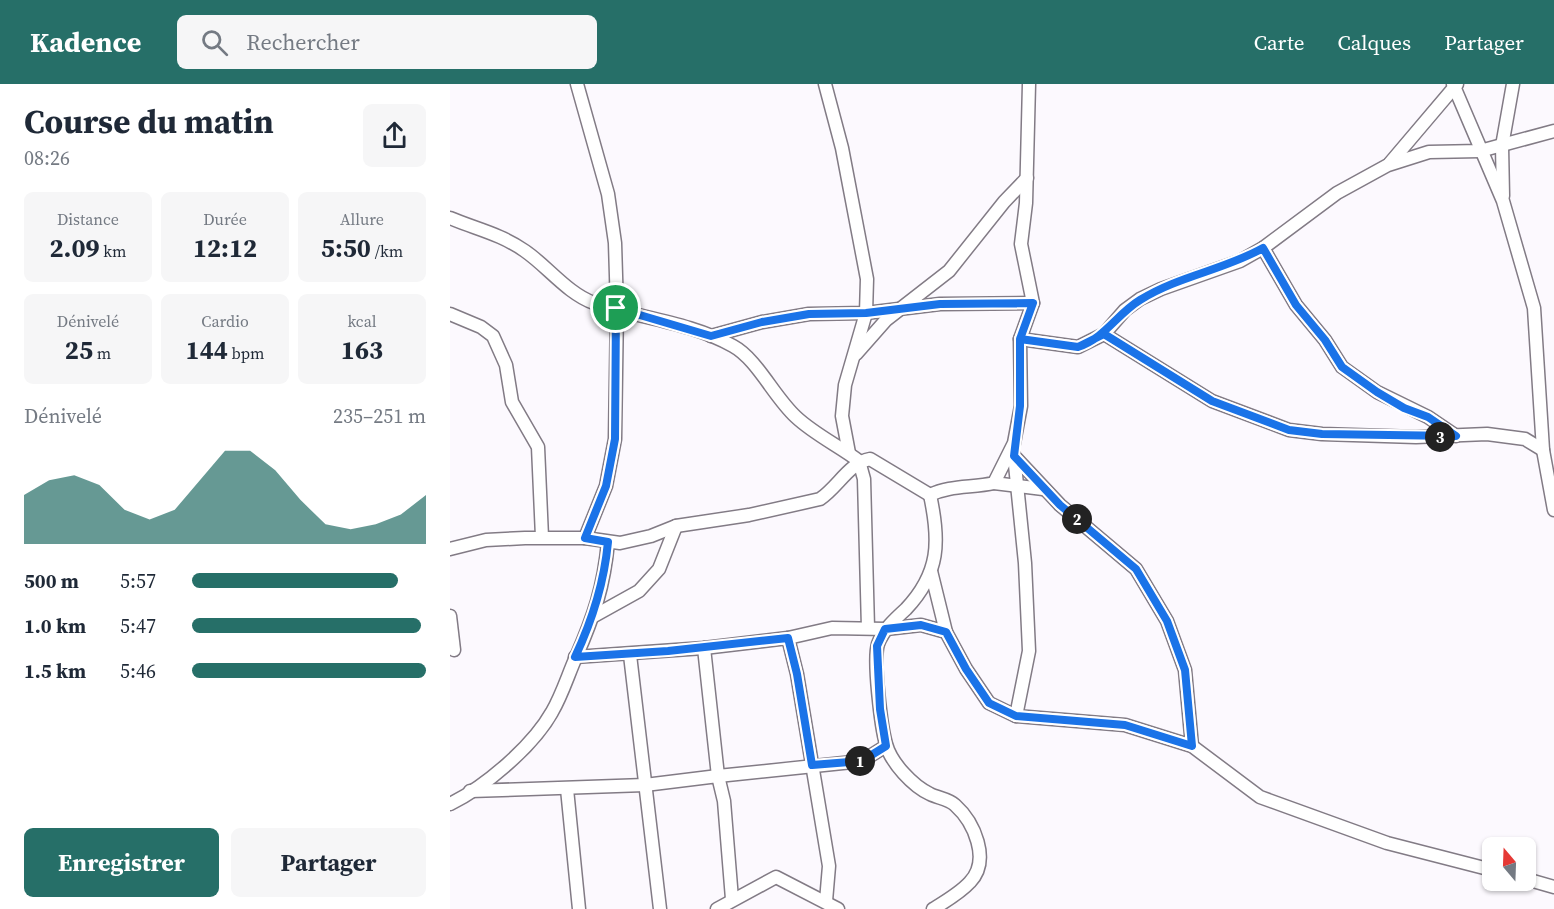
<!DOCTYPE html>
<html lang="fr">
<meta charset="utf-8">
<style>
:root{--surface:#fff;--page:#f6f6f7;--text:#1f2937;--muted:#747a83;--accent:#266f68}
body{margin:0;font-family:"Source Serif 4",serif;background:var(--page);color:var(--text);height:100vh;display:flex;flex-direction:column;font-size:22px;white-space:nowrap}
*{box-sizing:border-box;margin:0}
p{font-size:20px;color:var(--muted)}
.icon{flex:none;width:33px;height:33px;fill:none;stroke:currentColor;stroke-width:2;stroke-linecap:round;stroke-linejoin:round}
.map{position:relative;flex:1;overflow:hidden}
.drawer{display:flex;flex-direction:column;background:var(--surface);width:450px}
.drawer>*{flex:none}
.needle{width:39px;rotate:341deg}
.buttons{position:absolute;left:1032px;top:753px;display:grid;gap:12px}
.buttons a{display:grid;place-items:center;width:54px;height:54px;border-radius:9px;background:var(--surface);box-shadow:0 2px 4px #0004;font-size:30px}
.pin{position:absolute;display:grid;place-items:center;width:51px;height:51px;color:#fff;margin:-26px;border:3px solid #fff;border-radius:50%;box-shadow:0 2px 6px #0007}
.km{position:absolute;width:30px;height:30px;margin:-15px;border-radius:50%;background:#222;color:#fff;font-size:16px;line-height:30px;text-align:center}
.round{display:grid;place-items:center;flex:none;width:63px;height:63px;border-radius:9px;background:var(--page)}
.overview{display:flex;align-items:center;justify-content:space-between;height:102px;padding:0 24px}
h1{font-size:33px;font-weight:700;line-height:45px}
.stats{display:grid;grid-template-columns:repeat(3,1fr);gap:9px;height:102px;padding:6px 24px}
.stats div{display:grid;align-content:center;border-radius:9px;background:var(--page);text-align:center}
.stats b{font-size:26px;font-weight:700}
.stats small{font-size:16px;font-weight:400}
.stats p{font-size:16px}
.chart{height:168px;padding:12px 24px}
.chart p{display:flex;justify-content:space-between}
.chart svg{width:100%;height:108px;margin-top:6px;fill:var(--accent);opacity:.7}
.primary-button{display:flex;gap:12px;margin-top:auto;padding:12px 24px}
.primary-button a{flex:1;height:69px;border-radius:9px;background:var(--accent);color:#fff;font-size:24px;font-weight:700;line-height:69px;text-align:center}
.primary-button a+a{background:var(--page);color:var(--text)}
ul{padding:0 24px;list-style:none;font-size:20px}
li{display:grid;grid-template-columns:96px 72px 1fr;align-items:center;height:45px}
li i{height:15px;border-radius:8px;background:var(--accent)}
header{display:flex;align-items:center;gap:36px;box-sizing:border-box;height:84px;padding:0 30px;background:var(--accent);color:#fff}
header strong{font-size:28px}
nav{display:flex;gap:33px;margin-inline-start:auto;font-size:21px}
.search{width:420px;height:54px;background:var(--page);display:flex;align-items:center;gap:15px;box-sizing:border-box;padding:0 21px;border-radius:9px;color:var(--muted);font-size:22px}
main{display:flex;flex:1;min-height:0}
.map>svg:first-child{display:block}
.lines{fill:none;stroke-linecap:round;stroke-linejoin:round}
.minor-casing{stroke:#827b85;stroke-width:15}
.minor{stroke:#fff;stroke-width:12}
.route-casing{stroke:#fff;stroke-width:12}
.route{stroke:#1a73e8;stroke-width:8}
</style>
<header>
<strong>Kadence</strong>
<div class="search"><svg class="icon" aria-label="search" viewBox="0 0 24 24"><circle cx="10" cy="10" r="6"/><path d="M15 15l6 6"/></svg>Rechercher</div>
<nav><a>Carte</a><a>Calques</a><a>Partager</a></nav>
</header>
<main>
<section class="drawer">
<div class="overview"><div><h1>Course du matin</h1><p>08:26</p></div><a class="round"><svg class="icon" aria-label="share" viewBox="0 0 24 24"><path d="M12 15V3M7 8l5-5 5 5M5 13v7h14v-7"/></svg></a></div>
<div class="stats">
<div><p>Distance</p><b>2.09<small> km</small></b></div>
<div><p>Durée</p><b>12:12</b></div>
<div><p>Allure</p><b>5:50<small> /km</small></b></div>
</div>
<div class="stats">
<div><p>Dénivelé</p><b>25<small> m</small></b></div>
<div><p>Cardio</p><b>144<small> bpm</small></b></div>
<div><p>kcal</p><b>163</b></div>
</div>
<div class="chart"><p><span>Dénivelé</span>235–251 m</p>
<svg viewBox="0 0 160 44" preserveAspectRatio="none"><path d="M0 44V24L10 18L20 16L30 20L40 30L50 34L60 30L70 18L80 6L90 6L100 14L110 26L120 36L130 38L140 36L150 32L160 24V44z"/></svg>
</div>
<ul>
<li><b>500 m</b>5:57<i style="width:88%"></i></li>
<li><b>1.0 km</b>5:47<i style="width:98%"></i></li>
<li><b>1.5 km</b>5:46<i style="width:100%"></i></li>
</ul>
<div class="primary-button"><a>Enregistrer</a><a>Partager</a></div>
</section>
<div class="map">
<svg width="1104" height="825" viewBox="0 0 1104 825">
<rect width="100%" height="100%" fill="#fcf9fe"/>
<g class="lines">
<!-- minor casing -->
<g class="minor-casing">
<g id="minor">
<path d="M127,0l31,110 7,49 2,65 -2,131 -9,47 -21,52"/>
<path d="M375,0l17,64 25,131 -1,34 -21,72 -3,31 7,37"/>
<path d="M1003,0l50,117 31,107 9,142 11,60"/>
<path d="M940,79l67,-79"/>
<path d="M1053,112l-1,-50 11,-62"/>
<path d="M0,134c26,11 51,16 75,33 22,15 43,43 69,52 45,15 96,19 139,43 24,13 41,51 63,71 18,17 43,29 63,44l5,18 4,149"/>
<path d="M813,164l33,57 29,35 17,27 35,25 51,25 28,19"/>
<path d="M0,230l31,13 12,9 13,29 6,37 26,45 4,90"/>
<path d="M654,250l108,67 77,29 33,4 94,3 71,-3 38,5 18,11"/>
<path d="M261,252l51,-14 47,-8 57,-1 74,-9 93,-1"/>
<path d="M570,255l58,8 26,-13 21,-24 15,-11 21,-10 79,-28 23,-13 74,-55 51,-28 41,-13 51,-1 74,-20"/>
<path d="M406,270l30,-34 63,-49 55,-69 23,-24"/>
<path d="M564,371l11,108 4,88 -13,65"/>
<path d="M564,372l46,49 76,64 31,52 18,49 7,76"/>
<path d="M544,399l49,6"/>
<path d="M0,465l36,-9 39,-2h60l35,5 31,-7 25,-10 73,-11 71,-16c18,-12 29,-36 50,-40l60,36"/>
<path d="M481,487l15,61"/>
<path d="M0,532l4,34"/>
<path d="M144,532l45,-25 20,-22 17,-43"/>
<path d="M338,554l9,36 32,192 -3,35"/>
<path d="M254,564l14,128 144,-15 24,-15"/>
<path d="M180,571l30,254"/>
<path d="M125,573l129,-9 84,-10 44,-10 54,1 35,-4 25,7 20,37 23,34 27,13 109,9 67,21 68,51 127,46 105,27"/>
<path d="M117,705l12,120"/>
<path d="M20,707l175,-6 73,-9 6,25 8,98"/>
<path d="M0,720c35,-17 83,-58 102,-92 10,-17 16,-37 24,-55 18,-41 28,-71 32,-115"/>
<path d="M1076,795l28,8"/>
<path d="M267,825l59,-32 62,32"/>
<path d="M483,825c13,-8 27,-16 37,-27 21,-22 4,-60 -15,-77 -6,-6 -17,-7 -25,-11 -17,-8 -39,-31 -44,-50 -5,-18 -13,-84 -8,-100 5,-14 17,-25 28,-35 34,-36 34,-68 24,-114 20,-10 42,-7 64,-12l20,-40 7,-37 -1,-67 13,-36 -12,-59 5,-41 3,-119"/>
</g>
</g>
<!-- minor -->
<use href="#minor" class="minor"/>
</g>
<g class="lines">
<!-- route casing -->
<g class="route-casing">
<path id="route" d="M166,224l-1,131 -9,47 -21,52 23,4c-4,42 -15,77 -33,115l93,-6 120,-13 9,36 15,91 50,-4 24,-15 -6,-37 -3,-63 8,-17 36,-4 25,7 20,37 23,34 27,13 109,9 67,21 -7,-76 -18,-49 -31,-52 -76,-64 -46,-49 6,-50v-67l58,8c27,-9 39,-33 62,-47 38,-24 84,-30 123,-52l33,57 29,35 17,27 35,25 27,16 24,9 28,19 -134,-2 -33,-4 -77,-29 -108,-67 -26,13 -58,-8 13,-36 -93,1 -74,9 -57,1 -47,8 -51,14 -95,-28"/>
</g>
<!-- route -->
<use href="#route" class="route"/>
</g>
</svg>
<div class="buttons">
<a><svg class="needle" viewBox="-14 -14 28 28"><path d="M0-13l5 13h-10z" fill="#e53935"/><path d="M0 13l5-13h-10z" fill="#747a83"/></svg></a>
</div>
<div class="pin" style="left:166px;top:224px;background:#1e9e55"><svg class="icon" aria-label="arrive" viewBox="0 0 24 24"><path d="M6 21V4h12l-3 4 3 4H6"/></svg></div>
<b class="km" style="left:410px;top:677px">1</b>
<b class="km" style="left:627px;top:435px">2</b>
<b class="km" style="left:990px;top:353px">3</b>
</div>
</main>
